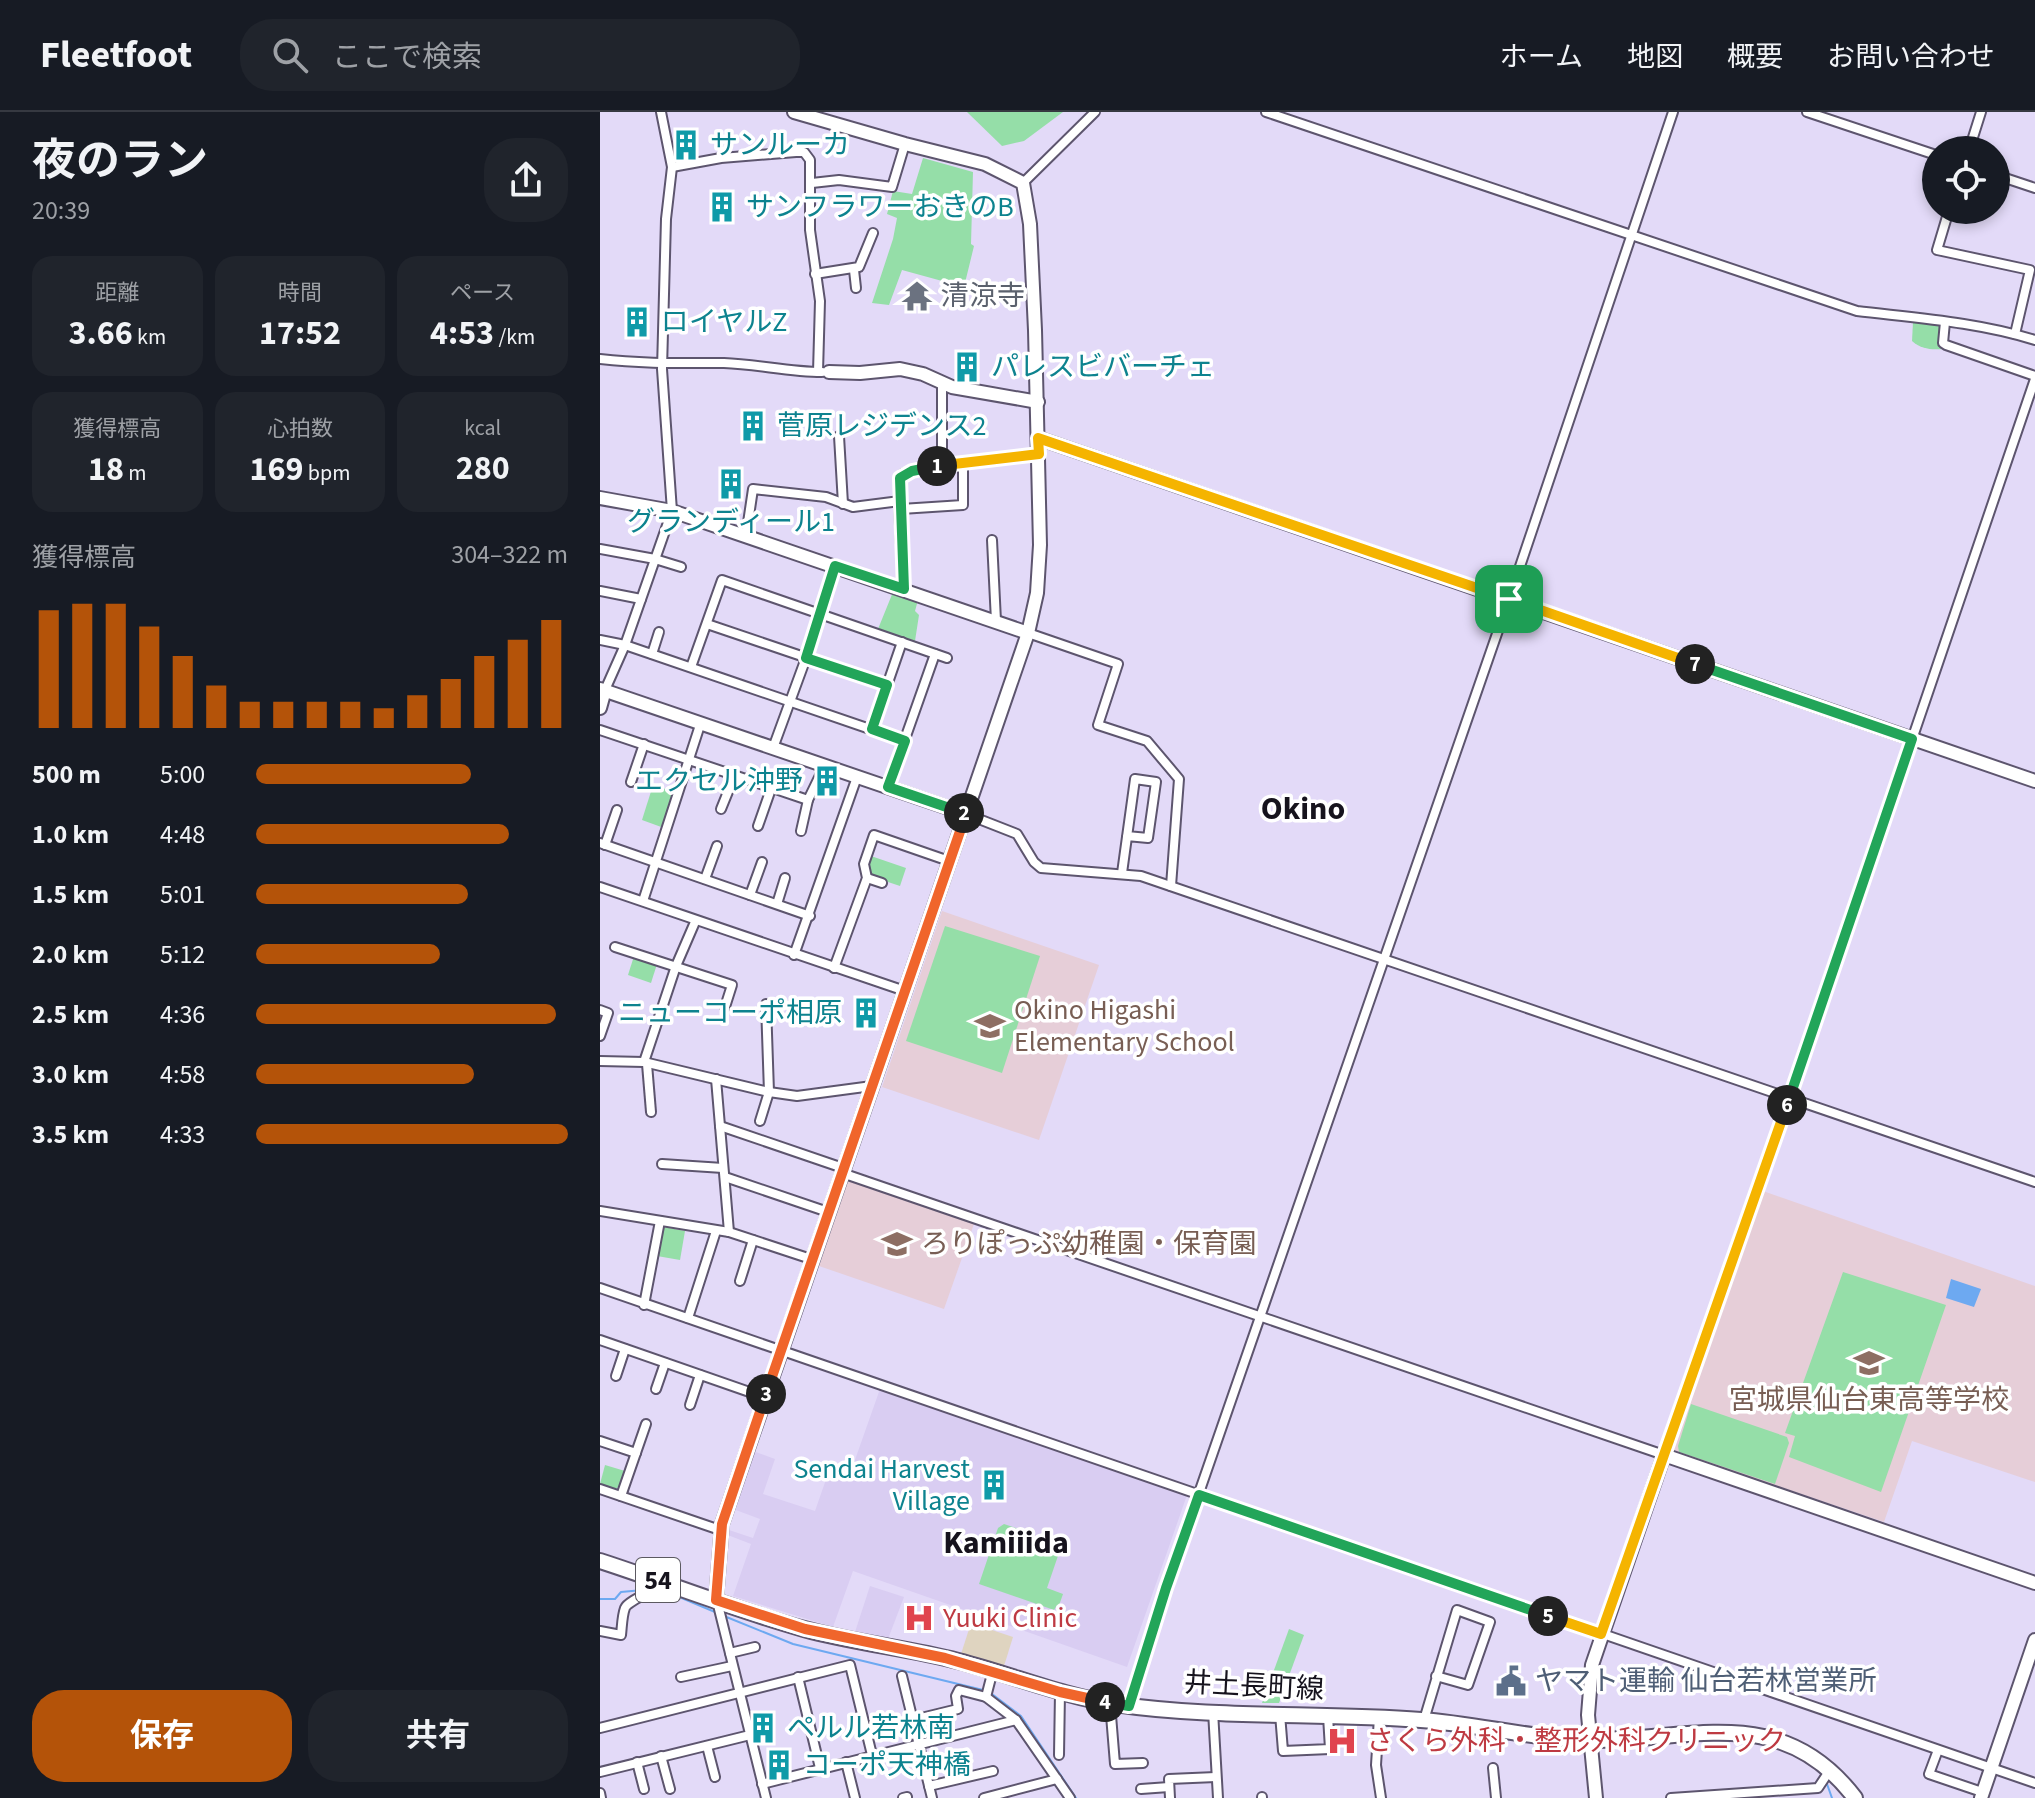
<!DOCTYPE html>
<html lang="ja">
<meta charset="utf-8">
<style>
:root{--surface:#171b24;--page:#20242c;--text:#f1f3f6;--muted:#9ea1a6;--line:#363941;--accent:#b45309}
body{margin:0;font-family:"Source Sans 3","Noto Sans JP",sans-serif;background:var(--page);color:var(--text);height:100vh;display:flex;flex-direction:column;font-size:30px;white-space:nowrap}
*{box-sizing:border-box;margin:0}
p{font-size:26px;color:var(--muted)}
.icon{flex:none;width:44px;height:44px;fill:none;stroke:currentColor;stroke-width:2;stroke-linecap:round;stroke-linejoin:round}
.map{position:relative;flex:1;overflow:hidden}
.drawer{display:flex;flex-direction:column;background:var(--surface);width:600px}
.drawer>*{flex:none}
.fabs{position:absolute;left:1322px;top:24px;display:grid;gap:16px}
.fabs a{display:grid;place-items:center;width:88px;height:88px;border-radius:50%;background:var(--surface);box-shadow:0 4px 12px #0003;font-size:40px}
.pin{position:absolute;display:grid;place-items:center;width:68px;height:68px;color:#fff;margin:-34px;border-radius:16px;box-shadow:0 4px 12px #0006}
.km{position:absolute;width:40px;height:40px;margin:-20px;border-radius:50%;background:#222;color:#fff;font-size:22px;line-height:40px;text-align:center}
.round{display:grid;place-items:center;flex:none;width:84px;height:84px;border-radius:32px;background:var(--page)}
.headline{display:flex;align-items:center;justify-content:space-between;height:136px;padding:0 32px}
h1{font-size:44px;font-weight:700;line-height:60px}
.metrics{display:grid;grid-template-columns:repeat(3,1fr);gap:12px;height:136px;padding:8px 32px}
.metrics div{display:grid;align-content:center;border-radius:20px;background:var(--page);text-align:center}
.metrics b{font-size:34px;font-weight:700}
.metrics small{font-size:22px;font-weight:400}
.metrics p{font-size:22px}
.chart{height:224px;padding:16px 32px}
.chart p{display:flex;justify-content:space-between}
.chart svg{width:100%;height:144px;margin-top:8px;stroke:var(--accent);stroke-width:6}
.cta{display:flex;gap:16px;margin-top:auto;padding:16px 32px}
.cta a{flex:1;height:92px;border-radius:32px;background:var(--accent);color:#fff;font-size:32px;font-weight:700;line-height:92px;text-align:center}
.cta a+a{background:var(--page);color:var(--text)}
ul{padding:0 32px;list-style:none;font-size:26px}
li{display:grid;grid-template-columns:128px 96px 1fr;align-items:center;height:60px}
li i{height:20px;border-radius:10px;background:var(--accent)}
header{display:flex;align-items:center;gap:48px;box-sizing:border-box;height:112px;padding:0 40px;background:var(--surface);border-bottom:2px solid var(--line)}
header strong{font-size:38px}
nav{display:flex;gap:44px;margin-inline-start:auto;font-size:28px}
.search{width:560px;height:72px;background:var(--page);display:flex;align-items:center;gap:20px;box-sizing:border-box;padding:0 28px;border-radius:32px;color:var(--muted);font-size:30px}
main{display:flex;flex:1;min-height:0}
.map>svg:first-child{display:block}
.built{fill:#d9cdf2}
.industrial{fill:#dfd4c0}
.education{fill:#e6ced8}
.green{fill:#95dea8}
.water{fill:#6da9f1}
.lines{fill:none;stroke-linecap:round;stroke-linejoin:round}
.stream{stroke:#6da9f1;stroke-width:2}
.street-casing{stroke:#5d556e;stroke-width:12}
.secondary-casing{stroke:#5d556e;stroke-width:16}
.primary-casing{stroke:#5d556e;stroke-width:18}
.street{stroke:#fff;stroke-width:8}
.secondary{stroke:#fff;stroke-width:12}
.primary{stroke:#fff;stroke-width:14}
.split-1-casing{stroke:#fff;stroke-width:16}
.split-2-casing{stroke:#fff;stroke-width:16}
.split-3-casing{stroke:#fff;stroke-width:16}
.split-4-casing{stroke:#fff;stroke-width:16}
.split-5-casing{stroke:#fff;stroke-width:16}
.split-6-casing{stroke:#fff;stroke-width:16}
.split-7-casing{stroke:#fff;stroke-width:16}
.split-8-casing{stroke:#fff;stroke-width:16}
.split-1{stroke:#f5b400;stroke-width:10}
.split-2{stroke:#22a559;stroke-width:10}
.split-3{stroke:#f0652b;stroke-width:10}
.split-4{stroke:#f0652b;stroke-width:10}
.split-5{stroke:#22a559;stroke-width:10}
.split-6{stroke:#f5b400;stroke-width:10}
.split-7{stroke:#22a559;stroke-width:10}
.split-8{stroke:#f5b400;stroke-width:10}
.labels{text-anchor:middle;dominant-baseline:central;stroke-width:7;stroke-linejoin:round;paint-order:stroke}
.shield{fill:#fff;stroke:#5c5a61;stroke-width:2}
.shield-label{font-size:26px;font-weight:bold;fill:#16131d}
.culture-label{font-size:28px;fill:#0d838f;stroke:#fff;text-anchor:start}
.worship-label{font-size:28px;fill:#5b616d;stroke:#fff;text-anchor:start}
.education-label{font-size:28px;fill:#785e54;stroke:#fff;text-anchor:start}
.health-label{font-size:28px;fill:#be3a42;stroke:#fff;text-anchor:start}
.service-label{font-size:28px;fill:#4e5e75;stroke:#fff;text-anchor:start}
.street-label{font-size:28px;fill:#16131d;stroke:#fff}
.quarter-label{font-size:32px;font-weight:bold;fill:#16131d;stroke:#fff}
</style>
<header>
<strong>Fleetfoot</strong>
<div class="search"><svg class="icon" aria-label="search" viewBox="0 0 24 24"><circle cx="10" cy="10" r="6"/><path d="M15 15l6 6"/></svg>ここで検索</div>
<nav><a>ホーム</a><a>地図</a><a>概要</a><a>お問い合わせ</a></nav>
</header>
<main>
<section class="drawer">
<div class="headline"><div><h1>夜のラン</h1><p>20:39</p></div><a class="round"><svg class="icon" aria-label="share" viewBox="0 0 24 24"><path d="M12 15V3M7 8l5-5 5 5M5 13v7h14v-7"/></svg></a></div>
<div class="metrics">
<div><p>距離</p><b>3.66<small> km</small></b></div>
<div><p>時間</p><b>17:52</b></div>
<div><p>ペース</p><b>4:53<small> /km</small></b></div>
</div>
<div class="metrics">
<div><p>獲得標高</p><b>18<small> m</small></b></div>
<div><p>心拍数</p><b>169<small> bpm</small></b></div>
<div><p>kcal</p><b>280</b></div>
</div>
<div class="chart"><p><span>獲得標高</span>304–322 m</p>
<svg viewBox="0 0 160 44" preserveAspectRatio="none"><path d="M5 44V8M15 44V6M25 44V6M35 44V13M45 44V22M55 44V31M65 44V36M75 44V36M85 44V36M95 44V36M105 44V38M115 44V34M125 44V29M135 44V22M145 44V17M155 44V11"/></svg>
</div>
<ul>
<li><b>500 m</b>5:00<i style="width:69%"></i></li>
<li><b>1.0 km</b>4:48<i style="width:81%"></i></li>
<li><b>1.5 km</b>5:01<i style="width:68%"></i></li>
<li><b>2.0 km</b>5:12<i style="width:59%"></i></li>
<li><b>2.5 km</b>4:36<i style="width:96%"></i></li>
<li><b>3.0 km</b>4:58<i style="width:70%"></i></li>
<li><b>3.5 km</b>4:33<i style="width:100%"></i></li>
</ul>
<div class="cta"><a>保存</a><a>共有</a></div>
</section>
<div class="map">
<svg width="1435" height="1686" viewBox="0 0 1435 1686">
<rect width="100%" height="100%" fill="#e3daf8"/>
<!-- built -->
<g class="built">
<path d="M280,1277l307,106 -60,172 -274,-96 -20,56 -100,-31 18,-52 -26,-10 1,-5 27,9 7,-19 -27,-10 20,-58 22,8 -12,35 52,17 15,-43 20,6z"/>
<path d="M270,1474l34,11 -16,42 -33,-7z"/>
</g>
<!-- industrial -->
<path class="industrial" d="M371,1511l42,14 -9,29 -43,-12z"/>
<!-- education -->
<g class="education">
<path d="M342,799l157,54 -60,175 -157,-53z"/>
<path d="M249,1066l126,43 -31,88 -125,-43z"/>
<path d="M1163,1079l272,95v196l-123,-41 -28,81 -211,-71z"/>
</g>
<!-- green -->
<g class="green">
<path d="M367,0h96l-39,29 -22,5z"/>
<path d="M323,46l50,14 -2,72 3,2 -10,41 -62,-17 -13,35 -17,-2 21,-64 4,-21 -10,-4 6,-23 19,3z"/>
<path d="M1313,210l31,3 -1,24c-12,1 -22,0 -31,-8z"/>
<path d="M293,480l25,8 -3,11 4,4 -4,26 -37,-12z"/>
<path d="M53,673l22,7 -11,36 -22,-8z"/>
<path d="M271,744l35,12 -6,18 -30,-10 -3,-10z"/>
<path d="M345,814l95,30 -38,117 -96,-32z"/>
<path d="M34,844l23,8 -6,19 -23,-8z"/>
<path d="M64,1115l21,4 -5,29 -23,-4 3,-23z"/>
<path d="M1243,1160l103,33 -65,187 -92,-35 6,-21 -10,-3z"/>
<path d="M1091,1292l96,33 2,6 -14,41 -96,-32 -1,-6z"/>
<path d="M5,1353l20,6 -5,15 -5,3 -15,-5z"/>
<path d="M404,1412l18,6 4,7 34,13 -13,38 16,6 -6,17v-6l-3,5 -75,-26 19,-56z"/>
<path d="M689,1517l15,6 -25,68h-17z"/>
</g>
<!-- water -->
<path class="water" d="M1351,1167l30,10 -7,18 -28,-9z"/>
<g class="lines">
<!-- stream -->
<g class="stream">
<path d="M65,1479l50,21"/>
<path d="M0,1487h15l6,-7 22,-2 9,-5"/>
<path d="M124,1504l69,28 190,46"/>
<path d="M392,1582l29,22 55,82"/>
<path d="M1227,1672l5,14"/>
</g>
<!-- street casing -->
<g class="street-casing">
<g id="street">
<path d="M666,0l591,199c59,7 121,11 178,29"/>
<path d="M1207,0l129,43"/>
<path d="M1369,38l12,-38"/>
<path d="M72,55l49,-9 75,-6h8l6,8v70l10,71 -2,71"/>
<path d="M1396,63l39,13"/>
<path d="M212,71l27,-3 53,7 13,-43"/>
<path d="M423,71l72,-71"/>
<path d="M1349,98l-12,40 93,20 -15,64"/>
<path d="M254,158l2,18"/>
<path d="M215,162l44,-7 14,-34"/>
<path d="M1345,210l-2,21 3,2 89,31"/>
<path d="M0,247c42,5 82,4 124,4 33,1 65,9 98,9"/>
<path d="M342,270v83"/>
<path d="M239,324l4,68"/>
<path d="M301,397l62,-4v-41"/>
<path d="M146,424l7,-47 73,8 27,10 47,-6"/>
<path d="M392,428l4,81"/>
<path d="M0,437l55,10 26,8"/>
<path d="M304,477c-1,-21 -9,-101 -1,-115 20,-7 40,-8 61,-10 25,-3 49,-8 75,-10"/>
<path d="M0,479l41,8"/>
<path d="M107,512l180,61"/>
<path d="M428,521l90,31 -20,61 49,16 32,38 -8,107"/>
<path d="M0,528l25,5 280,96"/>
<path d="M52,542l7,-22"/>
<path d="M91,555l31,-87 225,78"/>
<path d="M5,578l20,-45 47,-134 -10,-142 4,-150 6,-52 -11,-55"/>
<path d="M272,617l30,-87"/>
<path d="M0,618l208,70"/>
<path d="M173,636l33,-90 29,-92"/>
<path d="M31,670l13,-38"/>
<path d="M288,675l47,-133"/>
<path d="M121,697l13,-32"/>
<path d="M366,702l51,20 17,28 7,6 100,8 894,306"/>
<path d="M158,714l13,-37"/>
<path d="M201,719l7,-31 17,-35"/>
<path d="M0,731l210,73"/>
<path d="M5,733l12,-35"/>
<path d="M522,761l13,-94 21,3 -8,56 -21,-2"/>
<path d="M267,766l15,5"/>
<path d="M105,767l12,-33"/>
<path d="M0,775l305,104"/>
<path d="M150,783l12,-33"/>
<path d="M43,789l58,-179"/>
<path d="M177,792l8,-26"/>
<path d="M15,835l117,38 -7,22"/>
<path d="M194,843l63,-178"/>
<path d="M234,856l33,-90 -3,-14 10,-29 75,26"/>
<path d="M0,898l8,3 -8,23"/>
<path d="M0,949l44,1 125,30 28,4 75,-10"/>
<path d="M44,950l32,-96 19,-44"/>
<path d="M47,952l4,48"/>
<path d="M116,967l13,153"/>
<path d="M160,1009l9,-29 -3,-88"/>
<path d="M120,1014l123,42"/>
<path d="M62,1052l61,4"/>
<path d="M242,1061l822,282 126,-358 245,-718"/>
<path d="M125,1065l103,35"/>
<path d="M0,1099l129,21 82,27"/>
<path d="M140,1169l13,-41"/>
<path d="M0,1176l1435,495"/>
<path d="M44,1193l16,-84"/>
<path d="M88,1206l28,-87"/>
<path d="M0,1228l164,57"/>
<path d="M16,1264l9,-27"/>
<path d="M56,1277l9,-26"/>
<path d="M90,1293l10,-30"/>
<path d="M0,1329l36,12"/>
<path d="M0,1377l120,41"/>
<path d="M21,1384l25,-72"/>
<path d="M117,1489l49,197"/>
<path d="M0,1519l21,4c1,-8 1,-19 4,-27 3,-7 30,-18 39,-25"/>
<path d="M130,1541l25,-6"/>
<path d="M302,1564l30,122"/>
<path d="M81,1565l51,-11"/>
<path d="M198,1565l22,91"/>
<path d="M386,1585l7,-27"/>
<path d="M510,1591l5,61 28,-1"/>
<path d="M529,1594l37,-118 343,-989 164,-487"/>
<path d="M613,1599l5,87"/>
<path d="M680,1602l3,37 47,-2 -2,-33"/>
<path d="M779,1605l-3,48 5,33"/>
<path d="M313,1608l45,-11 -2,-13 3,-6 27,7 30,23 54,78"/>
<path d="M824,1608l33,-110 33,12 -22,63 -32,-9"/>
<path d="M0,1616l250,-63 22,90"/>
<path d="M107,1634l8,31"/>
<path d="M1338,1638l-9,24 53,18"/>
<path d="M459,1643l1,-63"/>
<path d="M61,1644l9,33"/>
<path d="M37,1650l7,27"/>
<path d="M246,1650l9,36"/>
<path d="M893,1656l3,30"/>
<path d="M0,1660l150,-37"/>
<path d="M162,1672l254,-64"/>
<path d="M329,1674l64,-15"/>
<path d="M541,1677l28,-2"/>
<path d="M0,1681l1,5"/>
<path d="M662,1685v1"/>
<path d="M303,1686l4,-1"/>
<path d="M384,1686l73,-19"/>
<path d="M570,1686l-1,-19 47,-2"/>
<path d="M1071,1686l147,-10 12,-18"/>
</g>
</g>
<!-- secondary casing -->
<g class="secondary-casing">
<g id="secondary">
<path d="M229,260l31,1 40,-4 23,5 29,13 86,15"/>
<path d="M438,326l997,343"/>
<path d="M0,386l72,13 356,122"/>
<path d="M0,577l366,125"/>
<path d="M0,596l5,-18"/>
<path d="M116,1488l6,-76 306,-891 9,-40 3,-48 -5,-215 -5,-106 -7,-41 -38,-19 -80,-20 -111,-32"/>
<path d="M996,1686l-8,-83 4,-50 72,-210 371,128"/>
<path d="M1381,1686l54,-158"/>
</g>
</g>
<!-- primary casing -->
<g class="primary-casing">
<path id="primary" d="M0,1449c68,22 135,49 204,68 51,14 103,19 154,32 52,13 103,35 157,43 101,15 205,8 306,16 55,4 108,18 162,20 104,3 197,-41 272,58"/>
</g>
<!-- street -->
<use href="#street" class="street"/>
<!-- secondary -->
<use href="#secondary" class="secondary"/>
<!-- primary -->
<use href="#primary" class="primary"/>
</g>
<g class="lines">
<!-- split-1 casing -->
<g class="split-1-casing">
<path id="split-1" d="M337,354l102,-12 -1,-16 471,161"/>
</g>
<!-- split-2 casing -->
<g class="split-2-casing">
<path id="split-2" d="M337,354l-25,5 -12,7 4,111 -69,-23 -29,92 81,27 -15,44 33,12 -17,46 76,26"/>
</g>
<!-- split-3 casing -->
<g class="split-3-casing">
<path id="split-3" d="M166,1282l200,-580 -2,-1"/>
</g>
<!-- split-4 casing -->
<g class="split-4-casing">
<path id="split-4" d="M166,1282l-44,130 -6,76 89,29 140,29 115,34 45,10"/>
</g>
<!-- split-5 casing -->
<g class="split-5-casing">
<path id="split-5" d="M505,1590l24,4 37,-118 33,-93 349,121"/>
</g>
<!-- split-6 casing -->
<g class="split-6-casing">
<path id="split-6" d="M948,1504l53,18 186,-529"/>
</g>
<!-- split-7 casing -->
<g class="split-7-casing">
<path id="split-7" d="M1095,552l217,75 -125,366"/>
</g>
<!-- split-8 casing -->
<g class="split-8-casing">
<path id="split-8" d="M909,487l186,65"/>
</g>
<!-- split-1 -->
<use href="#split-1" class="split-1"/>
<!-- split-2 -->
<use href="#split-2" class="split-2"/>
<!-- split-3 -->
<use href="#split-3" class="split-3"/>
<!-- split-4 -->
<use href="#split-4" class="split-4"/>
<!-- split-5 -->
<use href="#split-5" class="split-5"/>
<!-- split-6 -->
<use href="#split-6" class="split-6"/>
<!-- split-7 -->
<use href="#split-7" class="split-7"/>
<!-- split-8 -->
<use href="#split-8" class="split-8"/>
</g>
<!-- icons -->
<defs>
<g id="building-bare" transform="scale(2.4)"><path d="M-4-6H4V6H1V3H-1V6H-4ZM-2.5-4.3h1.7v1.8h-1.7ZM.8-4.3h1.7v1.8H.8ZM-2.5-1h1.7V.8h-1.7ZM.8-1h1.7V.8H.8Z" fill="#0f9aa8" stroke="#fff" stroke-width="2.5" paint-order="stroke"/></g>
<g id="temple-bare" transform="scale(2.4)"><path d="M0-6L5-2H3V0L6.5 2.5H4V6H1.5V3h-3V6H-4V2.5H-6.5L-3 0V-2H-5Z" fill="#6b7280" stroke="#fff" stroke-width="2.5" paint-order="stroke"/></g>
<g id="school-bare" transform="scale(2.4)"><path d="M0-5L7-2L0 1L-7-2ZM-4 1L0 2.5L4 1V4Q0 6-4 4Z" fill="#8d6e63" stroke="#fff" stroke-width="2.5" paint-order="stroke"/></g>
<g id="hospital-bare" transform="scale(2.4)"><path d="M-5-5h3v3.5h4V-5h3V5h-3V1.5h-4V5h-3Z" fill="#e0444e" stroke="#fff" stroke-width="2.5" paint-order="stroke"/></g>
<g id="civic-bare" transform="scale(2.4)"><path d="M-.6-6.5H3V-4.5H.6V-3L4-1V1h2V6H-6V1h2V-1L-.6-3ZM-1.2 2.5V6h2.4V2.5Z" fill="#5c6f8a" stroke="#fff" stroke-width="2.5" paint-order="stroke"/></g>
</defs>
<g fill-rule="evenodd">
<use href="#building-bare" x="86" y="33"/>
<use href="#building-bare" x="122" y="95"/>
<use href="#temple-bare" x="317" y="184"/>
<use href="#building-bare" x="37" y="210"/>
<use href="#building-bare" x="367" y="255"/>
<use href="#building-bare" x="153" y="314"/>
<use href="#building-bare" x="131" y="372"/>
<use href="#building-bare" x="227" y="669"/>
<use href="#building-bare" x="266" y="901"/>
<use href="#school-bare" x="390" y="914"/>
<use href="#school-bare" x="297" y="1132"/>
<use href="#school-bare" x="1269" y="1251"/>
<use href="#building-bare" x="394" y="1373"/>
<use href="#hospital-bare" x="319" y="1506"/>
<use href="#civic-bare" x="911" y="1569"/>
<use href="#building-bare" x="163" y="1616"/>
<use href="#hospital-bare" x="742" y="1629"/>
<use href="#building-bare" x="179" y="1653"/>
</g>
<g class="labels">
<!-- shield labels -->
<rect class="shield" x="36" y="1446" width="44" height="44" rx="6"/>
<g class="shield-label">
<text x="58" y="1468">54</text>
</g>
<!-- culture labels -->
<g class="culture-label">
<text x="110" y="33">サンルーカ</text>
<text x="146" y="95">サンフラワーおきのB</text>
<text x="61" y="210">ロイヤルZ</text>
<text x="391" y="255">パレスビバーチェ</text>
<text x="177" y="314">菅原レジデンス2</text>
<text x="131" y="410" text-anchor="middle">グランディール1</text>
<text x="203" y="669" text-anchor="end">エクセル沖野</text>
<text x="242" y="901" text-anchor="end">ニューコーポ相原</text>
<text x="370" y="1357" text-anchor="end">Sendai Harvest<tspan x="370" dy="32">Village</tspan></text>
<text x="187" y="1616">ペルル若林南</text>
<text x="203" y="1653">コーポ天神橋</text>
</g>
<!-- worship labels -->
<g class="worship-label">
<text x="341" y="184">清涼寺</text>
</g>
<!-- education labels -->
<g class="education-label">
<text x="414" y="898">Okino Higashi<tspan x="414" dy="32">Elementary School</tspan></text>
<text x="321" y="1132">ろりぽっぷ幼稚園・保育園</text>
<text x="1269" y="1288" text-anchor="middle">宮城県仙台東高等学校</text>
</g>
<!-- health labels -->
<g class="health-label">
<text x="343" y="1506">Yuuki Clinic</text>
<text x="766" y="1629">さくら外科・整形外科クリニック</text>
</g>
<!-- service labels -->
<g class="service-label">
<text x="935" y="1569">ヤマト運輸 仙台若林営業所</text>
</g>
<!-- street labels -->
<g class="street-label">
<text transform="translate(654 1574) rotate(3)">井土長町線</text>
</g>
<!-- quarter labels -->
<g class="quarter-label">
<text x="703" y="697">Okino</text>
<text x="406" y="1431">Kamiiida</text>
</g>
</g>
</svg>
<div class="fabs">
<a><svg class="icon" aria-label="locate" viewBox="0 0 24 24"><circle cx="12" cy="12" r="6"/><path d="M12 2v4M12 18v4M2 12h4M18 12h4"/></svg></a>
</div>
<div class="pin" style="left:909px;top:487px;background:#1e9e55"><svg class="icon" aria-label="arrive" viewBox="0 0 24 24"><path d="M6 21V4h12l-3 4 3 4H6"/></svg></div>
<b class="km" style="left:337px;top:354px">1</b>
<b class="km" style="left:364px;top:701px">2</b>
<b class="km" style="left:166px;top:1282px">3</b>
<b class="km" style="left:505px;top:1590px">4</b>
<b class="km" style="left:948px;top:1504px">5</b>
<b class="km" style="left:1187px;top:993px">6</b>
<b class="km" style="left:1095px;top:552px">7</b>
</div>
</main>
